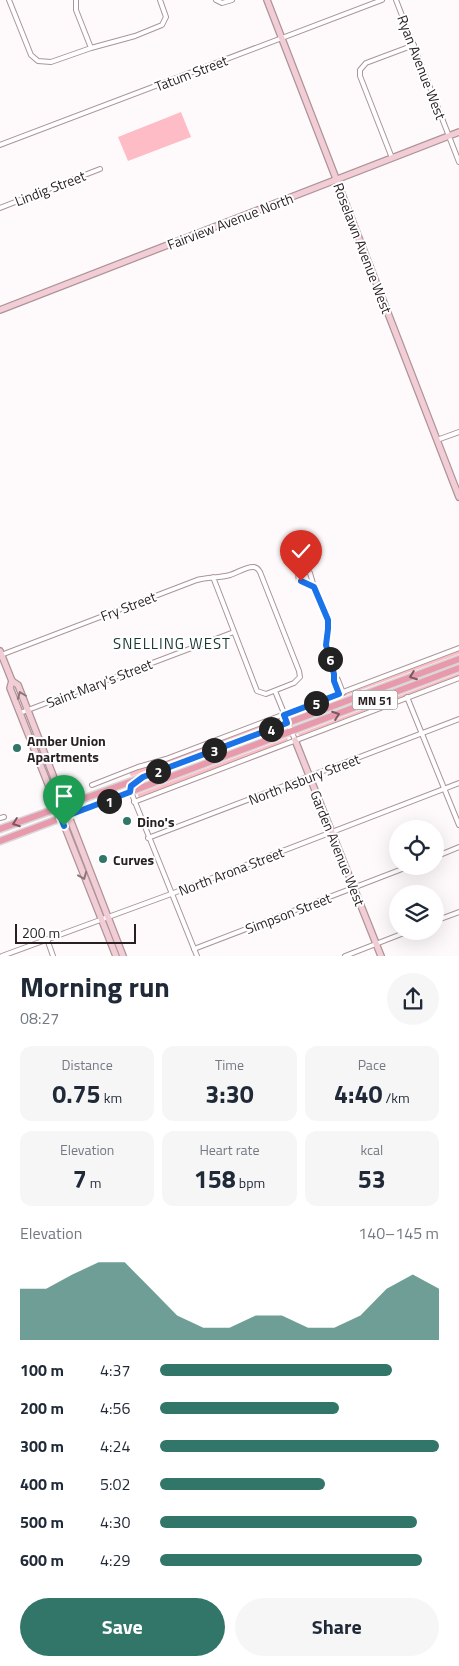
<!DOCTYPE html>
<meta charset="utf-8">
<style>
:root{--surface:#fff;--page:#f6f6f7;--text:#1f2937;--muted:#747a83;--accent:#317669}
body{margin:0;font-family:"Titillium Web",sans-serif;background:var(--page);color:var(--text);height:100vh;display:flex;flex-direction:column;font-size:19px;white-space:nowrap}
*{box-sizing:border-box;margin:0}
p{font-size:16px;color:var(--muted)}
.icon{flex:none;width:28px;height:28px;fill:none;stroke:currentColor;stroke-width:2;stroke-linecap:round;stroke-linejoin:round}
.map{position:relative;height:956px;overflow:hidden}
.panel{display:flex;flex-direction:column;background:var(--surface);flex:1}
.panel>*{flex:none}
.buttons{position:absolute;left:389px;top:820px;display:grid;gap:10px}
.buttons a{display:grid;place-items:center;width:55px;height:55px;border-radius:50%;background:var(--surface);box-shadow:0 5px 20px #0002;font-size:25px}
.scale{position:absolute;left:15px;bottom:12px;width:121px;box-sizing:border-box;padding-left:5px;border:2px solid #271f20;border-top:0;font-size:14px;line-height:18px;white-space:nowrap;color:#271f20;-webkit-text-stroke:4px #fff;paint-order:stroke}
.pin{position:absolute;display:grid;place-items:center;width:42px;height:42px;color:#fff;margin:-51px -21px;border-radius:50% 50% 50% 0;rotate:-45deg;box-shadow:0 0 5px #0007}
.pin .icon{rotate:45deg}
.km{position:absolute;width:25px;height:25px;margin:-12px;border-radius:50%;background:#222;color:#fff;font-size:14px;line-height:25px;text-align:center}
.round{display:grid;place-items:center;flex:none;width:52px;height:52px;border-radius:26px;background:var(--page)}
.overview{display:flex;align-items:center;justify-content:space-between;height:85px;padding:0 20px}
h1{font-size:28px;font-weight:700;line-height:38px}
.metrics{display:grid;grid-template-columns:repeat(3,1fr);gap:8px;height:85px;padding:5px 20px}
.metrics div{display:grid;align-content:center;border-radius:12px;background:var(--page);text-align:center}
.metrics b{font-size:25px;font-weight:700}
.metrics small{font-size:14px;font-weight:400}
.metrics p{font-size:14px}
.chart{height:140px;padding:10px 20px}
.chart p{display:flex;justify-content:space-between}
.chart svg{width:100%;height:90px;margin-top:5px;fill:var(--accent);opacity:.7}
.action{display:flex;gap:10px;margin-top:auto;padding:10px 20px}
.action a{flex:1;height:58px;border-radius:30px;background:var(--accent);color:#fff;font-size:20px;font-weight:700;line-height:58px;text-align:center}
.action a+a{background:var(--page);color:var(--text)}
ul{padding:0 20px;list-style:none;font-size:16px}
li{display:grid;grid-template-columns:80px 60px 1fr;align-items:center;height:38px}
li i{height:12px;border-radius:6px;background:var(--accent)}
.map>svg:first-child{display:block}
.green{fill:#febdc6}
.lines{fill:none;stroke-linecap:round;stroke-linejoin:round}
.street-casing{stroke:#ab9598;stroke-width:6}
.secondary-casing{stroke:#ab9598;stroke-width:8}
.primary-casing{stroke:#d8d7d7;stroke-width:9}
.street{stroke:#fff;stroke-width:4}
.secondary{stroke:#f3cdd5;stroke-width:5.5}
.primary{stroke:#e89aac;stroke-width:6}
.oneway{stroke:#7e565f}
.oneway2{stroke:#8d767a}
.route-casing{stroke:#fff;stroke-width:10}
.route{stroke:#1a73e8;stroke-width:6}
.poi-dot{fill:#317669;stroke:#fff;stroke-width:2}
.labels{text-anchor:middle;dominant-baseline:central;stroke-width:4;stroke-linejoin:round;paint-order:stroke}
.shield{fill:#fff;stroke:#686263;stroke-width:1}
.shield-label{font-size:12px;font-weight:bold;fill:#271f20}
.street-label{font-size:14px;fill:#271f20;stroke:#fff}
.poi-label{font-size:14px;font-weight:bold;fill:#271f20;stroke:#fff;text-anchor:start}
.neighbourhood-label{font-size:15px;letter-spacing:1px;fill:#173731;stroke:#fff}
</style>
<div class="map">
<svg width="459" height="956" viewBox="0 0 459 956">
<rect width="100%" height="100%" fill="#fef9fa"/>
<!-- green -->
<g class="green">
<path d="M181,112l10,25 -63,24 -10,-24z"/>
<path d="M459,651v3l-169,62 1,-1z"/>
<path d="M459,673v2l-147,56 -13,5 -1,-2z"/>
<path d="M280,719l1,2 -149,55 -2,-1v-3l39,-12z"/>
<path d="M287,738l1,2 -11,5 -138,52 -1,-1v-2z"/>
</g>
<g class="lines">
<!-- street casing -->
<g class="street-casing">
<g id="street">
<path d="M9,0l22,55 7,6 13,1 40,-14 44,-12 27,-11 4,-8 -6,-17"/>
<path d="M76,0v10l15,38"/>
<path d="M216,0l6,3 10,-3"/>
<path d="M396,0l63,162"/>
<path d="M0,145l382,-145"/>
<path d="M392,158l-32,-82v-6l6,-7 48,-18"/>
<path d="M0,208l100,-39"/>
<path d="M437,440l22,-8"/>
<path d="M314,587l-6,-1 -9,-6c-2,-6 1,-9 6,-9l5,2 4,14 14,33v9l-2,16 8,29v7l5,13"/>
<path d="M1,655l196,-75c11,-3 22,-2 33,-5 7,-2 17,-9 24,-8 4,1 4,2 6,5l39,99 1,6 -6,6 -28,11 -9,-3 -44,-114"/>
<path d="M334,674l4,6 5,13"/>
<path d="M275,691l20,49"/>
<path d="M407,697l52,128"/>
<path d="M20,713l214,-81"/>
<path d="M92,785l46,-18 28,-8 293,-111"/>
<path d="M131,792l66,164"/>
<path d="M134,802l325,-124"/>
<path d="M0,818l4,-1"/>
<path d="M148,838l311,-119"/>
<path d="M435,857l24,-10"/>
<path d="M435,921l24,-9"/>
<path d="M47,939l6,17"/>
<path d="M194,949l216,-83"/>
<path d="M2,956l169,-62 288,-111"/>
<path d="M345,956l64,-25"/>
</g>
</g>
<!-- secondary casing -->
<g class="secondary-casing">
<g id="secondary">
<path d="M267,0l192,497"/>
<path d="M0,310l459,-178"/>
<path d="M0,651l12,30 -2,7 106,268"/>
<path d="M12,681l6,4 105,271"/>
<path d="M295,740l86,216"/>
</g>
</g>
<!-- primary casing -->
<g class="primary-casing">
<g id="primary">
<path d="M0,829l127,-46 332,-124"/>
<path d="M0,841l459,-173"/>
</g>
</g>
<!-- street -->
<use href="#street" class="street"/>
<!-- secondary -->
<use href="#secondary" class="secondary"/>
<!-- primary -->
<use href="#primary" class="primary"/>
</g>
<!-- one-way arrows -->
<defs><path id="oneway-chevron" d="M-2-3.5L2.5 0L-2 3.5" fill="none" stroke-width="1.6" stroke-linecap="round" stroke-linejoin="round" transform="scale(1.25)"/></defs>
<g class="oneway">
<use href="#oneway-chevron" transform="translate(413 676) rotate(159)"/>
<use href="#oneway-chevron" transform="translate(336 715) rotate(-20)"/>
<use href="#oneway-chevron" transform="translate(16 823) rotate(160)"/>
</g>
<g class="oneway2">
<use href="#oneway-chevron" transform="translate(21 695) rotate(-111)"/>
<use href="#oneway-chevron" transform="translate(83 876) rotate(68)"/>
</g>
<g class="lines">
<!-- route casing -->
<g class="route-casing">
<path id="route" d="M64,826l-3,-8 69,-26 1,-6 12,-9 144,-54 -3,-8 55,-21 -5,-13v-7l-8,-29 2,-16v-9l-14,-33 -13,-6"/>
</g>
<!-- route -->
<use href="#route" class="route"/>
</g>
<!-- markers -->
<g class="poi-dot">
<circle cx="17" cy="748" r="5"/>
<circle cx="127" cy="821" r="5"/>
<circle cx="103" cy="859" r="5"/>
</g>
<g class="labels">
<!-- shield labels -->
<rect class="shield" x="352.5" y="690.5" width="45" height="19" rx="4"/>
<g class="shield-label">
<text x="375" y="700">MN 51</text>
</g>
<!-- street labels -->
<g class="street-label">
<text transform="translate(422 67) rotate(69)">Ryan Avenue West</text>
<text transform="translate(191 73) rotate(-21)">Tatum Street</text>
<text transform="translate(50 188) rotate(-21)">Lindig Street</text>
<text transform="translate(230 221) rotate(-21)">Fairview Avenue North</text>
<text transform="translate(363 248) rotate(69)">Roselawn Avenue West</text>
<text transform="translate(128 606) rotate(-21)">Fry Street</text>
<text transform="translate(99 683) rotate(-21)">Saint Mary's Street</text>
<text transform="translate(304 779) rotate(-21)">North Asbury Street</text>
<text transform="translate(338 848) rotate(68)">Garden Avenue West</text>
<text transform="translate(231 871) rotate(-21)">North Arona Street</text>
<text transform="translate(288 913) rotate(-21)">Simpson Street</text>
</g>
<!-- poi labels -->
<g class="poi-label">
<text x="27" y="740">Amber Union<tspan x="27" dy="16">Apartments</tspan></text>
<text x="137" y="821">Dino's</text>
<text x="113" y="859">Curves</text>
</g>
<!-- neighbourhood labels -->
<g class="neighbourhood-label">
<text x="172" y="643">SNELLING WEST</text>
</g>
</g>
</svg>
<div class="buttons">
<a><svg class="icon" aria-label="locate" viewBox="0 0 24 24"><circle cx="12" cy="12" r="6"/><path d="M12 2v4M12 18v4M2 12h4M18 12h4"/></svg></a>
<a><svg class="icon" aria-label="layers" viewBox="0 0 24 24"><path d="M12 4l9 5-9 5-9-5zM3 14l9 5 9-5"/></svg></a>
</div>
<div class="scale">200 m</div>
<div class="pin" style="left:64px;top:826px;background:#1e9e55"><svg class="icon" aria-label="arrive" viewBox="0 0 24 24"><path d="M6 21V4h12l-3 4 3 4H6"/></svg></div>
<div class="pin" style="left:301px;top:581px;background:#d93025"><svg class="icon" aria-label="check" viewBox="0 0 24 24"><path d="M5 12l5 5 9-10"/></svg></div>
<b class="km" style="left:109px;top:801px">1</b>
<b class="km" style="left:158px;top:771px">2</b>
<b class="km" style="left:214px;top:750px">3</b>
<b class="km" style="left:271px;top:729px">4</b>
<b class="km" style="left:316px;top:703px">5</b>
<b class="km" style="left:330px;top:659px">6</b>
</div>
<section class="panel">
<div class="overview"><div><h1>Morning run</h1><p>08:27</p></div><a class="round"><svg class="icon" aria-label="share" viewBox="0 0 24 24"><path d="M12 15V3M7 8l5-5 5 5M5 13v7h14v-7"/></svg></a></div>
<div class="metrics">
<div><p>Distance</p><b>0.75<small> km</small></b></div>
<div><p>Time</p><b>3:30</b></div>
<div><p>Pace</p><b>4:40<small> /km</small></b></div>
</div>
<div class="metrics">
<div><p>Elevation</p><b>7<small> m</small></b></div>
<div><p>Heart rate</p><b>158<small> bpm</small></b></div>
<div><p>kcal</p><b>53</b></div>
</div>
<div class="chart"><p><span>Elevation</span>140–145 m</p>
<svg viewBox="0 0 160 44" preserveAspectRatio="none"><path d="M0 44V19L10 19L20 12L30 6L40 6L50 19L60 32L70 38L80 38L90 32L100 32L110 38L120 38L130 32L140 19L150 12L160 19V44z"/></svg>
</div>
<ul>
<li><b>100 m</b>4:37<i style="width:83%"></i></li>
<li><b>200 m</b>4:56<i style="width:64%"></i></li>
<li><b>300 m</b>4:24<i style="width:100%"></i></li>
<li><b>400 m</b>5:02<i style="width:59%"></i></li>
<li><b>500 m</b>4:30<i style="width:92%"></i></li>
<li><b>600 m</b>4:29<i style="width:94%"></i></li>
</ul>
<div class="action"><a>Save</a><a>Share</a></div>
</section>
